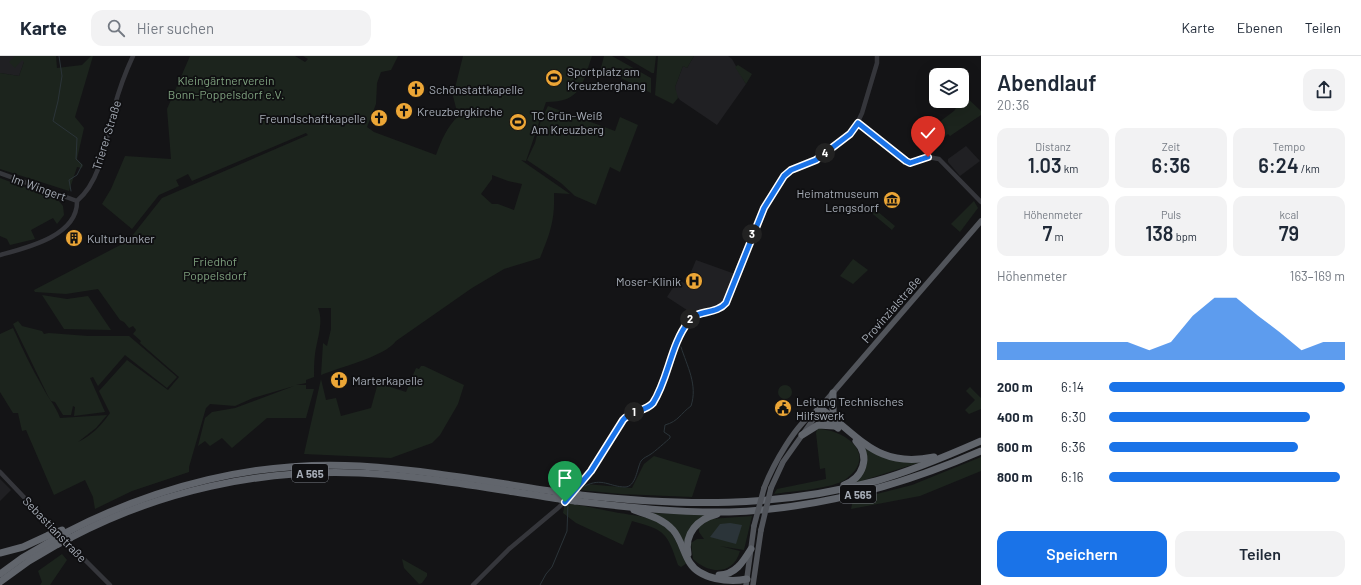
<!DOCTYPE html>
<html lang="de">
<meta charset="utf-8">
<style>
:root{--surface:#fff;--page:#f2f2f3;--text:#1f2937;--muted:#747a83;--line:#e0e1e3;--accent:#1a73e8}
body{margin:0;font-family:Barlow,sans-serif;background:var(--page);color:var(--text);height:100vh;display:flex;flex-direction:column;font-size:15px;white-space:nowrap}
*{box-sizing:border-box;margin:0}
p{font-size:13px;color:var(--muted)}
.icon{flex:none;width:22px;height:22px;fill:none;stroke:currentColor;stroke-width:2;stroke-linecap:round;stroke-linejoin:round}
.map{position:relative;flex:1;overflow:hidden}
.panel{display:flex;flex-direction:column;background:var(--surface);width:380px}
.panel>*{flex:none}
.tools{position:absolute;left:929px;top:12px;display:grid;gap:8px}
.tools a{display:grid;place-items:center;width:40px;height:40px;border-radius:8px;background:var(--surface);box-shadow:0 4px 16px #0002;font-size:20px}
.pin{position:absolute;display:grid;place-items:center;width:34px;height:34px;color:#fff;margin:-41px -17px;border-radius:50% 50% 50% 0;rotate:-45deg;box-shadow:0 0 4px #0007}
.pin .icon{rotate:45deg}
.km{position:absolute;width:20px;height:20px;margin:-10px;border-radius:50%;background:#222;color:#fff;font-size:11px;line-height:20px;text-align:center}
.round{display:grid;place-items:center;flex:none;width:42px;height:42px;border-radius:12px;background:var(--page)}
.headline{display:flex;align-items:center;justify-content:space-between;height:68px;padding:0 16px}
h1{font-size:22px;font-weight:600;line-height:30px}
.stats{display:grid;grid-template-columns:repeat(3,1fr);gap:6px;height:68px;padding:4px 16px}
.stats div{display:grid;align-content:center;border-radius:10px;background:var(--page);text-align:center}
.stats b{font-size:20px;font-weight:600}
.stats small{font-size:11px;font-weight:400}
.stats p{font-size:11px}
.chart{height:112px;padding:8px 16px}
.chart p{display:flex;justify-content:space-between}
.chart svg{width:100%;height:72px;margin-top:4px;fill:var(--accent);opacity:.7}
.button{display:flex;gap:8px;margin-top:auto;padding:8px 16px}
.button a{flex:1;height:46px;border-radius:12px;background:var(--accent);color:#fff;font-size:16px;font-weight:600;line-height:46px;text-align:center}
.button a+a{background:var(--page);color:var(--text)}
ul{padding:0 16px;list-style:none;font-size:13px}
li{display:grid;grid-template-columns:64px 48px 1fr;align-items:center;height:30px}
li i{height:10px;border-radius:5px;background:var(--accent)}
header{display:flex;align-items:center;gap:24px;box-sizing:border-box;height:56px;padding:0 20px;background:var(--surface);border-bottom:1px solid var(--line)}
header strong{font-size:19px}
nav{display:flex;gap:22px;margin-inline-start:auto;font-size:14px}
.search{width:280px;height:36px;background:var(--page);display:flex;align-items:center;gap:10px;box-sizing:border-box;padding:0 14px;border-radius:12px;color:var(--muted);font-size:15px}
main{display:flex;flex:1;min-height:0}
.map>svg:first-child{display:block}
.built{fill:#202023}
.green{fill:#1c241d;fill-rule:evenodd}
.water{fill:#2b3439}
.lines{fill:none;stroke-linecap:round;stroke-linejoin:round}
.stream{stroke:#2b3439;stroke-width:1}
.minor{stroke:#35363b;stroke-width:4.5}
.major{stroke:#51545a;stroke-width:5.5}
.highway{stroke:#61656c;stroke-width:7}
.major-bridge{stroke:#51545a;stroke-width:5.5}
.highway-bridge{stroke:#61656c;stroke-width:7}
.route-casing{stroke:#fff;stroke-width:8}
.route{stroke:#1a73e8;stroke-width:5}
.labels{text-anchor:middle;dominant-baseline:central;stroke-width:3.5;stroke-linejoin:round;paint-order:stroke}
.shield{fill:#0f0f11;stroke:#797d84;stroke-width:1}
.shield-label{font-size:11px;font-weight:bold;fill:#a6acb6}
.poi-label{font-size:12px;fill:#a6acb6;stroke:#0f0f11;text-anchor:start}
.park-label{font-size:12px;fill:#7ea07e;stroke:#0f0f11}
.street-label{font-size:12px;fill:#a6acb6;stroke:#0f0f11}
</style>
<header>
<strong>Karte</strong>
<div class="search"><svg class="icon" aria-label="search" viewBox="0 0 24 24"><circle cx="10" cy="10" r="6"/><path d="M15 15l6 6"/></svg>Hier suchen</div>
<nav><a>Karte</a><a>Ebenen</a><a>Teilen</a></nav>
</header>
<main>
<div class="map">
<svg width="981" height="529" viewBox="0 0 981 529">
<rect width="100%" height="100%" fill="#141416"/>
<!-- built -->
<g class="built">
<path d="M0,0h26l-7,20 -19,-3z"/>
<path d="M694,0h34l4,3 14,25 -29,41 -37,-25 -4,-5 -1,-8 8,-21 4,2z"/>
<path d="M966,90l14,15 -20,15 -12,-14v-3z"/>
<path d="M696,204l39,14 -10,29 -9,6 -23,5 -26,-17 11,-17 8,4z"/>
<path d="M0,423l11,11 -11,11z"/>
</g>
<!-- green -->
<g class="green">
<path d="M15,0h41l1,12 25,-3 9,-9h2l-18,61 9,11 -7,31 6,6 -1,3 -5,-1 -8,24 -69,-22v-96l19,3 5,-14 -2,-2 -7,8 -6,-6z"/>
<path d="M190,0h105l10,6 3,-3 -5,-3h95l-7,14 -10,2 -4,11 -1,21 -9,23 7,5 62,23c6,-16 10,-26 22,-39l-5,-20 10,-40h129c-10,29 -11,46 -46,46l-20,59 -5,-1 49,34 -16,-1c1,28 -4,40 -14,65l-36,11 -32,19 -76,53c-12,16 -56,26 -75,34l2,-32 4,3 4,-17v-21h-13c6,14 -1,31 -3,46 -1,8 -1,15 -1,23l-8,3v3l-10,2h10v4h8l-8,29h-39l-35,30 -10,-10 -12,8 -5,-5 -7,5 7,-28 7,-6 23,-4 59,-22 -41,12 -18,8 -25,-2 -4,4 -17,59v5l-57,19 -37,18 -2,-12 -8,-17 -31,15 -28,-65 -4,1 -4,-18h-5l-13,-21v-58l13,-6c9,20 18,39 29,58 6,12 14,20 18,32l47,-3 -11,13 -18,14c13,-6 23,-16 32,-29l-11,-22 28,-31 41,30 11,-13 -39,-34 1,-2 -8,-7 3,-4 -3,-4 -4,2 -5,-6 -4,-2 -22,-31 -32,5 -31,-2 -1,-2 94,-49 34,-43 146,-63 -2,-2 -114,48 -4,-7 -12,6 3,6 -20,9 -27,34 -30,-25 9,-15 14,-33 46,3 -4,-50zM492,119l16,6 14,3 -8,26 -16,-6h-6l-11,-10 11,-15z"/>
<path d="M604,0h8l39,22v15l-34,-17 -17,-4z"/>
<path d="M623,0h33l-2,17h-2z"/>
<path d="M658,0h36l-7,12 -4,-2 -8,21 3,11 -5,6 -18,-9z"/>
<path d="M738,9l14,9 -6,10 -11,-17z"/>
<path d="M965,40l16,15v4l-31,21 -2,-2 -8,6 -7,-11 -2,1 -4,-3 -3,4 -3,-5v-3h17l16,-12z"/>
<path d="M548,50l67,25 5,-14 18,8 -18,47 -10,-5 -14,38 -21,-9 -14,-13 -34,-23 8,-17 6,-23z"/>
<path d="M0,122l57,21 6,7 1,9 -7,9 -4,-6 -22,12 4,9 -25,6 -3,-6 -7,-3z"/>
<path d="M974,145l4,7 -18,24 -9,-8z"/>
<path d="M871,150l24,20 -3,4 -24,-20z"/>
<path d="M853,203l15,11 -15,14 -13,-8z"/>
<path d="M42,239l25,4 21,-3 23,34 -47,-1z"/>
<path d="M18,265l4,5 20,5 2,3 5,-1 39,3h41l48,41 -10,11 -42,-33 -27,31 -5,-9 -3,1 15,34 -31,4 1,-9 -2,-1 -2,9h-8l-8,-13 -4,-1 -3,-5 -35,-72z"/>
<path d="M421,310h3l40,19 -6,19 -18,31 -8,8 -41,15 -87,-4 17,-75 5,21 10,-2 5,18 30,-8 7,-25 28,9 10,-24 3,1z"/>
<circle cx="785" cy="336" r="7"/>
<path d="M970,331l11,11v11l-12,5 -4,-4 10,-10 -9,-9z"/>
<path d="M817,373c28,0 62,26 29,50 -13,10 -54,12 -72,15l3,-5 49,-10 -1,-11 -5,1 -4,-36z"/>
<path d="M862,390l6,3 53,13 -69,22 9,-9z"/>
<path d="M654,400l47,14 -9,27 -71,-3 -41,-4 6,-6 46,4 12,-24z"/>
<path d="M981,401v14l-61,25 -69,13 2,-9 59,-15z"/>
<path d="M565,447c17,2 32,6 49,9 19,4 41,3 55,19 9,9 10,22 18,32l-6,4 -3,-2c-11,-32 -12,-35 -46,-44l-9,24 -47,-22 -13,-10z"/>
<path d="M650,457l60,2 -7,2 -17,30z"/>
<path d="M752,460l-8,34 -24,-4 20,5c-7,25 -31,23 -47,8l-2,-16 6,-4h7l-5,-7v-5l11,-8z"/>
<path d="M62,498l5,6 -17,25h-10l2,-3 -4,-11z"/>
<path d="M402,503l25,14v3l-5,7 -3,1 -15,-16z"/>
</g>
<!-- water -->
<path class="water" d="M730,467l12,2 -6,19 -26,-7 10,-13z"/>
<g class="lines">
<!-- stream -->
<g class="stream">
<path d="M59,0l3,20 -4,25 -5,20 24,17 -1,21 6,6 -5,10 -8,5 2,11"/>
<path d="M585,430c17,-9 25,1 40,1 11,0 12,-19 16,-26 3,-4 6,-4 10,-7 2,-1 17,-14 19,-16v-2l-6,-4 1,-7c14,-4 15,-11 26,-19 7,-21 -4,-40 -10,-59"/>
<path d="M540,529l6,-11 6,-7 15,-36 1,-27"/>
</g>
<!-- minor -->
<g class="minor">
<path d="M858,67l52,40 18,-6 11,2 42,43"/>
<path d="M0,117l77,28"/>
<path d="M0,199c26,-7 78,-19 77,-54 25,-21 29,-63 37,-93 5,-18 11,-35 19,-52"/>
<path d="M0,416l58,61"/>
<path d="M65,484l45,45"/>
<path d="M473,529l36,-36 49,-41 18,-18 18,-24 32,-50 18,-6 9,-7 24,-60 12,-22 7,-7 23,-5 7,-6 12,-35 26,-60 21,-32 6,-6 25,-10 39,-32 7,-15 15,-50v-7"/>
</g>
<!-- major -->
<g class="major">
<path d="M764,432c8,-21 32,-66 53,-77"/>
<path d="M771,432l12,-26 32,-45 2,-6 164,-190"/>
<path d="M746,529l8,-59"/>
<path d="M753,529l8,-55"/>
</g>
<!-- highway -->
<g class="highway">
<path d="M833,337v20l3,6"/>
<path d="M820,352c41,29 57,61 114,49"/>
<path d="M817,355l21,17"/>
<path d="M802,379l16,-10 16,1"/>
<path d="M844,429c19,-7 27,-28 12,-44"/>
<path d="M580,439c102,11 196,13 296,-14 36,-10 71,-25 105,-40"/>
<path d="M575,445c51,6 103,12 154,11 88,-3 172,-26 252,-61"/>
<path d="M634,454c14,5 28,8 39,20 8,9 10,22 17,33 10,16 39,20 57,16"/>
<path d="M65,477c91,-47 192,-73 295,-67 68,4 136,17 204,27"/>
<path d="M70,482c89,-47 189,-69 289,-65 67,3 134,16 201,26"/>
<path d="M0,497l23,-6 26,-12"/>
<path d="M688,498c-4,-21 10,-35 29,-40"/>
<path d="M0,518l22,-16 31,-18"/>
<path d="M719,519c16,0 24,-13 32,-26"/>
<path d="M0,526l29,-21 29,-17"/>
</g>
<!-- major-bridge -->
<g class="major-bridge">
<path d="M754,470l10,-38"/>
<path d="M761,474l10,-42"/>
</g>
<!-- highway-bridge -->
<g class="highway-bridge">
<path d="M564,437l16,2"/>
<path d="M560,443l15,2"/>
<path d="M49,479l13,-5"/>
<path d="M53,484l12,-7"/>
<path d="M58,488l12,-6"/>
</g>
</g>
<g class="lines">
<!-- route casing -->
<g class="route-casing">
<path id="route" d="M565,446l26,-31 32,-51c8,-10 22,-8 30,-17 16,-25 17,-58 36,-82 9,-12 27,-6 37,-18l38,-95 20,-32 7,-6 25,-10 34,-26 8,-11 48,38 4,2 18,-6"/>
</g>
<!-- route -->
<use href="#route" class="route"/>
</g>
<!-- icons -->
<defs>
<g id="stadium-disc" transform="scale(0.9)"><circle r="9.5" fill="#eca636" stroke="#0f0f11"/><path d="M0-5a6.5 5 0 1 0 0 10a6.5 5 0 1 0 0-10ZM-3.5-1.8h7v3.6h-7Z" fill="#111"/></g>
<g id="church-disc" transform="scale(0.9)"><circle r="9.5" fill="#eca636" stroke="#0f0f11"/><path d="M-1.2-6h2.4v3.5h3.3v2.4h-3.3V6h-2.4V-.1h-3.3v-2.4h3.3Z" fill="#111"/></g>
<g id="museum-disc" transform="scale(0.9)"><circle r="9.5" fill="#eca636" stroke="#0f0f11"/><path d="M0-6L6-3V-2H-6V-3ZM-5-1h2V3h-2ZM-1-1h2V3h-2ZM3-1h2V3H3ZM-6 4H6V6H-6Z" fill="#111"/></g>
<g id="building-disc" transform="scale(0.9)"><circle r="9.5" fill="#eca636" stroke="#0f0f11"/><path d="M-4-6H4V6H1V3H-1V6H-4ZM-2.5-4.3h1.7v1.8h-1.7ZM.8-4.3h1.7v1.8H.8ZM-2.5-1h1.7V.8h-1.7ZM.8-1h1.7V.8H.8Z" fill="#111"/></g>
<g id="hospital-disc" transform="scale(0.9)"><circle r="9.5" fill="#eca636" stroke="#0f0f11"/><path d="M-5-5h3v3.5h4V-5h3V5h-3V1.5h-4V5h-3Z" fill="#111"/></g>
<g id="civic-disc" transform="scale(0.9)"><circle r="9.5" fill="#eca636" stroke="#0f0f11"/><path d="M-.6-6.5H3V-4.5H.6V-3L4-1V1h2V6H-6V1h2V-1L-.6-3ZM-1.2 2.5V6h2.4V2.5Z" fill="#111"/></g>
</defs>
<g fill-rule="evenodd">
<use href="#stadium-disc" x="554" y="22"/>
<use href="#church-disc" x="416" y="33"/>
<use href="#church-disc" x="404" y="55"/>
<use href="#church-disc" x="379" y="62"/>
<use href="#stadium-disc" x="518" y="66"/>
<use href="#museum-disc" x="892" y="144"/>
<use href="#building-disc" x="74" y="182"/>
<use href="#hospital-disc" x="694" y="225"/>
<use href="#church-disc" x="339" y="324"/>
<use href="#civic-disc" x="783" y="352"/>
</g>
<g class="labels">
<!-- shield labels -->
<g class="shield">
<rect x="292" y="408" width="36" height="18" rx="3"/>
<rect x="840" y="429" width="36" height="18" rx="3"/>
</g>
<g class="shield-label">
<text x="310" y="417">A 565</text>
<text x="858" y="438">A 565</text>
</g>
<!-- poi labels -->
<g class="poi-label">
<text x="567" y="15">Sportplatz am<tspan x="567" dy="14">Kreuzberghang</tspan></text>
<text x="429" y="33">Schönstattkapelle</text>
<text x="417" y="55">Kreuzbergkirche</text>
<text x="531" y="59">TC Grün-Weiß<tspan x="531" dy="14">Am Kreuzberg</tspan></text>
<text x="366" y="62" text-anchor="end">Freundschaftkapelle</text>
<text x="879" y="137" text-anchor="end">Heimatmuseum<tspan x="879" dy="14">Lengsdorf</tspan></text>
<text x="87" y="182">Kulturbunker</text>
<text x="681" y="225" text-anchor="end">Moser-Klinik</text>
<text x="352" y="324">Marterkapelle</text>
<text x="796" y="345">Leitung Technisches<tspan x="796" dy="14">Hilfswerk</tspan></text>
</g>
<!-- park labels -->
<g class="park-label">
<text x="226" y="24">Kleingärtnerverein<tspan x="226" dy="14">Bonn-Poppelsdorf e.V.</tspan></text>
<text x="215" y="205">Friedhof<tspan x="215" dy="14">Poppelsdorf</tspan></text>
</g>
<!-- street labels -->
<g class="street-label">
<text transform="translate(106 79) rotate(-73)">Trierer Straße</text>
<text transform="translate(39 131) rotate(20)">Im Wingert</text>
<text transform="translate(891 253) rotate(-49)">Provinzialstraße</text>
<text transform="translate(55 473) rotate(46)">Sebastianstraße</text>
</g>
</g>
</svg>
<div class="tools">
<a><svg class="icon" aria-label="layers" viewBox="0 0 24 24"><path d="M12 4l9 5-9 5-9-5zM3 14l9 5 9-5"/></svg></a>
</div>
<div class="pin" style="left:565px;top:446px;background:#1e9e55"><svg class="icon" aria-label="arrive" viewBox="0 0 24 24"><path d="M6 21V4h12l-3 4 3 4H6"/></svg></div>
<div class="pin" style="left:928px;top:101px;background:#d93025"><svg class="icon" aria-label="check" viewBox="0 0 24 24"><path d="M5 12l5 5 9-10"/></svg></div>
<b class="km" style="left:634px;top:356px">1</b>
<b class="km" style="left:690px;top:263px">2</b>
<b class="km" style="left:752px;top:178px">3</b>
<b class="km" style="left:825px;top:97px">4</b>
</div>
<section class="panel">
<div class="headline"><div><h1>Abendlauf</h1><p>20:36</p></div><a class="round"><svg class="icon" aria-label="share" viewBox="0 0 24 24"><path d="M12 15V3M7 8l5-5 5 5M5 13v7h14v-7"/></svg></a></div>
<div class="stats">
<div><p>Distanz</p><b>1.03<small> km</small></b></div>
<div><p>Zeit</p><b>6:36</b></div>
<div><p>Tempo</p><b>6:24<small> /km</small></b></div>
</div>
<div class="stats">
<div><p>Höhenmeter</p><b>7<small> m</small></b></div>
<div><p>Puls</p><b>138<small> bpm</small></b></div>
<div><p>kcal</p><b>79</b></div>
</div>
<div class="chart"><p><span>Höhenmeter</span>163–169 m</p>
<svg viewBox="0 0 160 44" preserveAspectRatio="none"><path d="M0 44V33L10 33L20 33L30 33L40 33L50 33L60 33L70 38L80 33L90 17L100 6L110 6L120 17L130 27L140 38L150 33L160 33V44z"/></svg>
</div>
<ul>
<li><b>200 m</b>6:14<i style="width:100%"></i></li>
<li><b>400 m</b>6:30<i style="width:85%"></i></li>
<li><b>600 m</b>6:36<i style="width:80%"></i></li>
<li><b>800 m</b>6:16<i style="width:98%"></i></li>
</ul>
<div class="button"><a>Speichern</a><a>Teilen</a></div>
</section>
</main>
